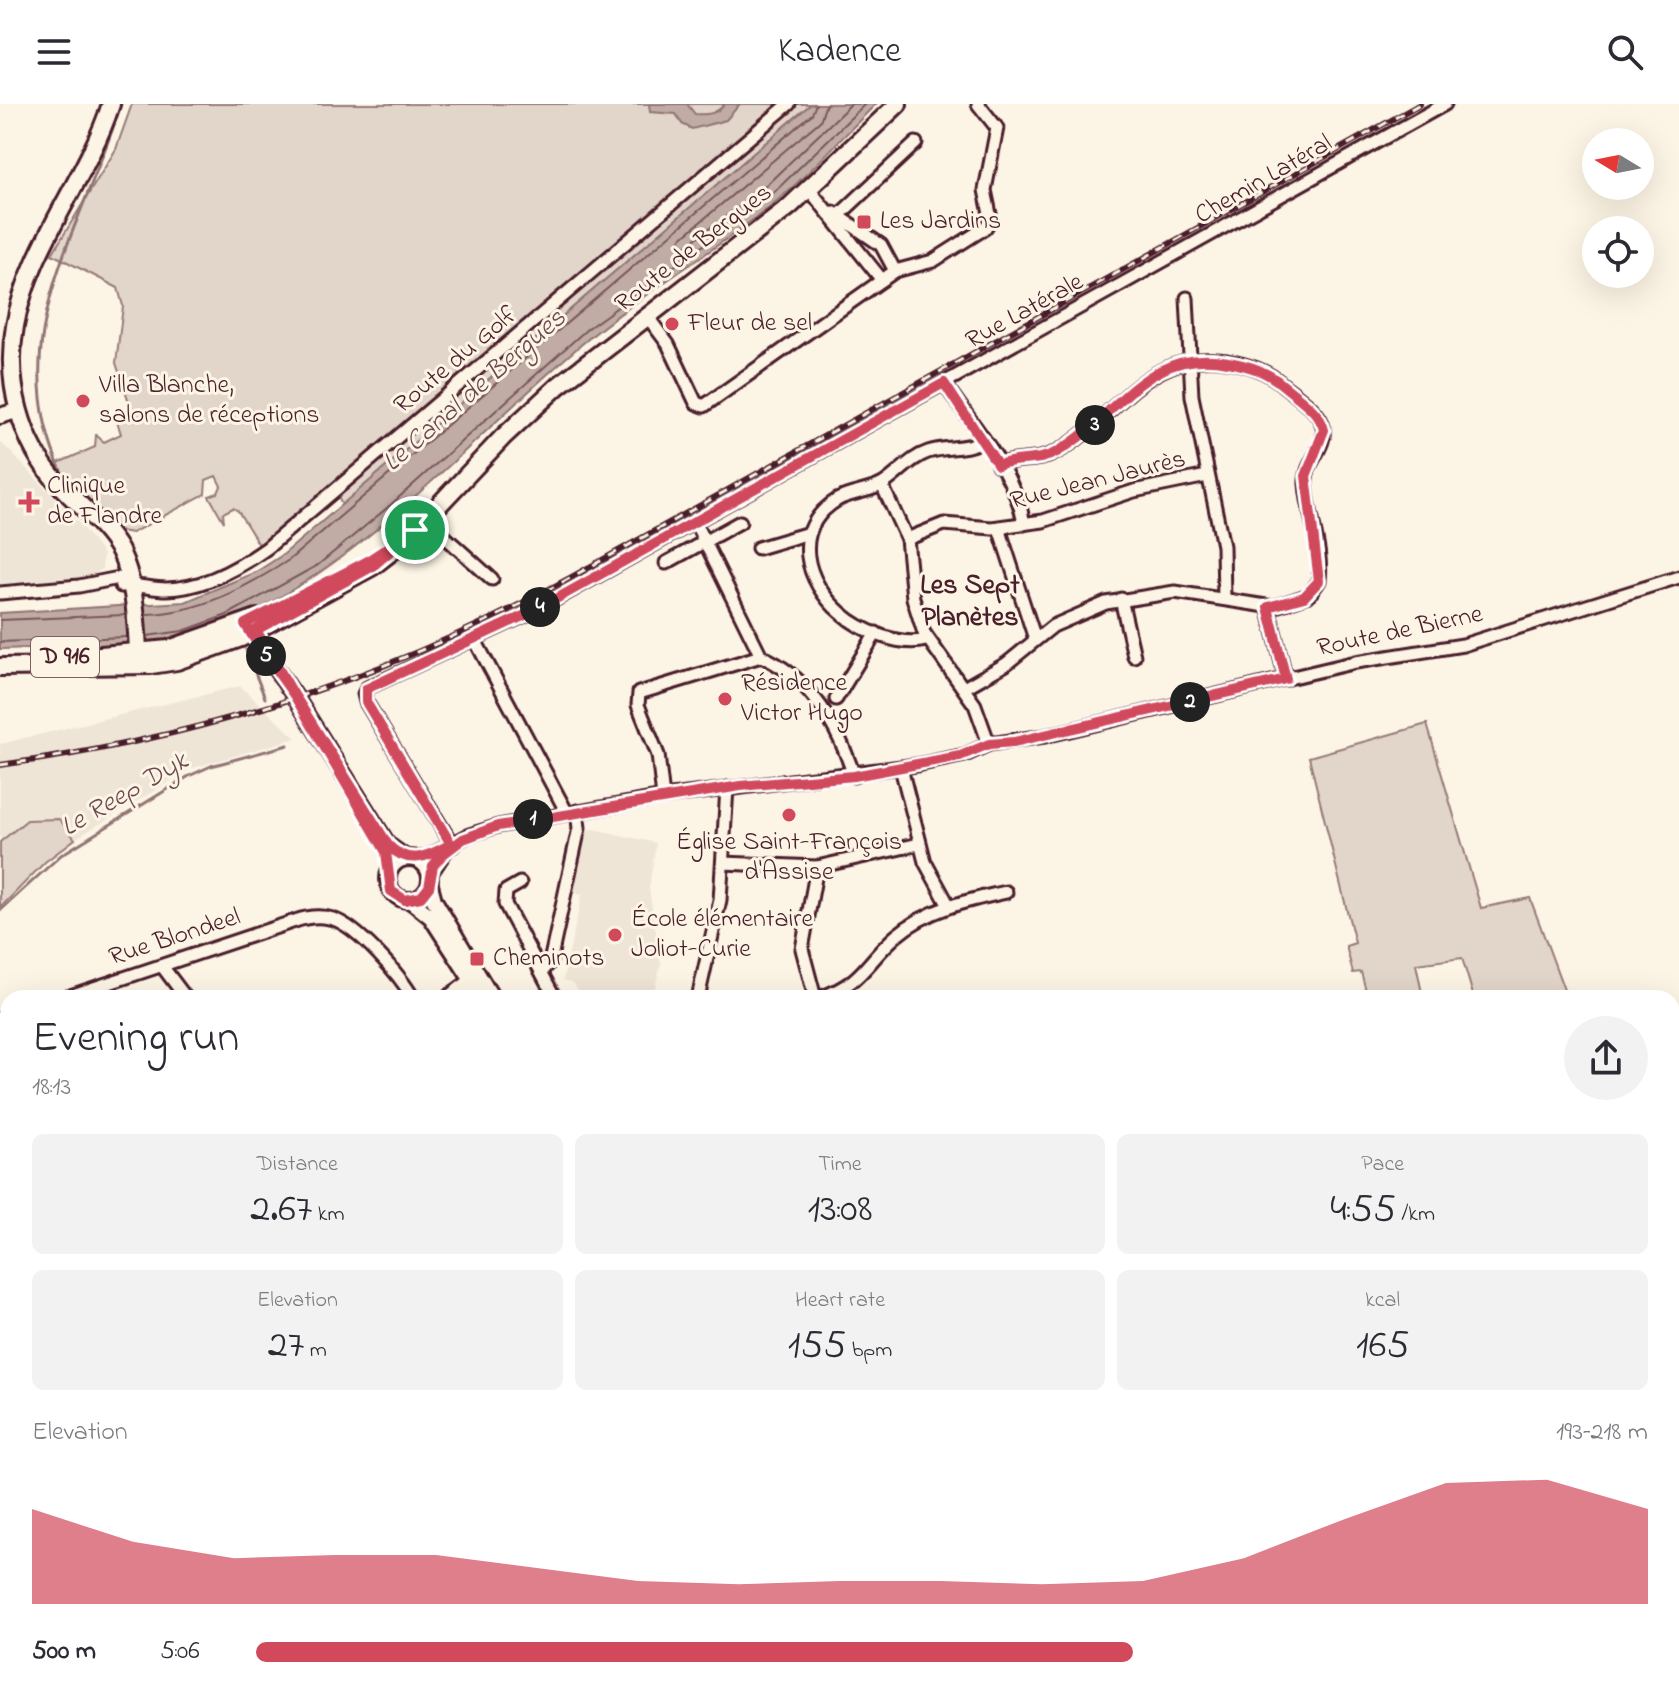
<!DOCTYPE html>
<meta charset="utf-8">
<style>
:root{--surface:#fff;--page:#f2f2f3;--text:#2b2b33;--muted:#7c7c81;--accent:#d1495b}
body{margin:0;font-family:"Indie Flower",sans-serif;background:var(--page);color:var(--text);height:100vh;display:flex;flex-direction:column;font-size:30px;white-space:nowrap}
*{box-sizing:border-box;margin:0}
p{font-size:26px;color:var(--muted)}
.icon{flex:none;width:44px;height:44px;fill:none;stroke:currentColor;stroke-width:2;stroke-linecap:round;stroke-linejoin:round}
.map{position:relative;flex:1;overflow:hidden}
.details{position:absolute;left:0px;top:886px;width:1680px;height:708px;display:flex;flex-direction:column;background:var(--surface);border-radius:24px 24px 0 0;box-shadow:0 8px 32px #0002}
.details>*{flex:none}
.needle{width:52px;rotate:280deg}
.buttons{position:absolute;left:1582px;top:24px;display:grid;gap:16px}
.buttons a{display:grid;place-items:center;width:72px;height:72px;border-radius:50%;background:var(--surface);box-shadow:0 8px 32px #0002;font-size:40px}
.pin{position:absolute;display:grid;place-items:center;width:68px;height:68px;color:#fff;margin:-34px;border:4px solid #fff;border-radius:50%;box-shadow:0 2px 8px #0007}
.km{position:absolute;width:40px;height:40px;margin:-20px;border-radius:50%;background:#222;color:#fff;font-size:22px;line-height:40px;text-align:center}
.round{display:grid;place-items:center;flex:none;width:84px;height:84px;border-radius:42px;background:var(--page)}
.head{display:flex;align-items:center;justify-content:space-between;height:136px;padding:0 32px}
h1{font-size:44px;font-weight:600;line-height:60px}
.stats{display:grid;grid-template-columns:repeat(3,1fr);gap:12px;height:136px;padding:8px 32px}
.stats div{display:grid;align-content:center;border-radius:12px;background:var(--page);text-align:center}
.stats b{font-size:40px;font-weight:600}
.stats small{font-size:22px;font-weight:400}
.stats p{font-size:22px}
.chart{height:224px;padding:16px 32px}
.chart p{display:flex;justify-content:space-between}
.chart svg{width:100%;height:144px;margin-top:8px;fill:var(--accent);opacity:.7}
ul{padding:0 32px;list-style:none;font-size:26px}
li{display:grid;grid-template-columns:128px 96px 1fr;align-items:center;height:60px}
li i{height:20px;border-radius:10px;background:var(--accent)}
header{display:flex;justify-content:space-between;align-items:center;height:104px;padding:0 32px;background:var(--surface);font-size:36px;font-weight:600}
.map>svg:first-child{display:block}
.built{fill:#eee5d7}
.green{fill:#e2d5ca;stroke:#967a7a;stroke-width:2}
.water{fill:#c0aca5;stroke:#917474;stroke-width:2}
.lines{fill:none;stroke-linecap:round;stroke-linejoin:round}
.shore{stroke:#79575c;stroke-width:2}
.stream{stroke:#917474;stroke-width:3}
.minor-casing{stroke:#4a1f2b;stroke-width:17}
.tertiary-casing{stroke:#4a1f2b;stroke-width:20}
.secondary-casing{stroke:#4a1f2b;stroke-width:22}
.primary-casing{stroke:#4a1f2b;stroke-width:22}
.minor{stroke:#fcf5e5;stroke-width:11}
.tertiary{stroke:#fcf5e5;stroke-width:14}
.secondary{stroke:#fcf5e5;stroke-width:16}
.primary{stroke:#fcf5e5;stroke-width:16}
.rail-casing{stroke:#4a1f2b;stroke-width:6}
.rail{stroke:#fcf5e5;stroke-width:3;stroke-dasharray:9;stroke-linecap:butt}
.route-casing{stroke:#fff;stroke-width:16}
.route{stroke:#d1495b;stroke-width:10}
.poi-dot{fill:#d1495b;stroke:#fcf5e5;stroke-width:3}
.labels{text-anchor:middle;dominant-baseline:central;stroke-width:6;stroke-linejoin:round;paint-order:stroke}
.shield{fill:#fcf5e5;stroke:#7f5f63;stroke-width:2}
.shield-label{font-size:24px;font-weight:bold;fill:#4a1f2b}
.street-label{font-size:26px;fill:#4a1f2b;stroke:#fcf5e5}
.poi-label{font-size:26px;fill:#4a1f2b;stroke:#fcf5e5;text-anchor:start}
.water-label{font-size:28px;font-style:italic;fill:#6d4950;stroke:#fcf5e5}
.neighbourhood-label{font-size:28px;font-weight:bold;fill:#4a1f2b;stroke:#fcf5e5}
</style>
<header><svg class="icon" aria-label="menu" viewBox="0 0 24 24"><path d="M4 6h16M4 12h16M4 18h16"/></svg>Kadence<svg class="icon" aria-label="search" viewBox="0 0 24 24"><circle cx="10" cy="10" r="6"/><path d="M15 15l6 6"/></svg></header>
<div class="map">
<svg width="1679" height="1594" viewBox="0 0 1679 1594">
<rect width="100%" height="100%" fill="#fcf5e5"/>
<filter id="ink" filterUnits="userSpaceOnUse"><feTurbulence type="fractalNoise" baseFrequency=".0125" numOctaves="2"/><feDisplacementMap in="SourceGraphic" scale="16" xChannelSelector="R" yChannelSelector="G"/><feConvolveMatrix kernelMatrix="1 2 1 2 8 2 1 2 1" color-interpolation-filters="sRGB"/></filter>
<g filter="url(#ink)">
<!-- built -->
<g class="built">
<path d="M0,337l79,82 24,31 -1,15 -9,7 -93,8z"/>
<path d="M240,582l56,52 -106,31 -115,70 -16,-20 -32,1 -27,22v-98z"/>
<path d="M594,725l62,14 -7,45 12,76 -9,34h-68l-12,-16 -9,-2 19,-85 -10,-3 14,-62z"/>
</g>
<!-- green -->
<g class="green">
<path d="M132,0h679l-469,401 -9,-17 -72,60 -23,-37 -5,-3 -10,5 1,9 -15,-26 9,-3 3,-7 -5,-10 -10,4 -1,14 -73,39 -18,-3 -29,-35 -29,-23 2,-9 37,-16 1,-12 8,7 17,-8 -6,-19 17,-4 -16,-48 7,-57 -5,-18 -66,-34 64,-105z"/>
<path d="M1427,620l54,184 49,-10 37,100h-93l-12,-40 -46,6 7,34h-55l-7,-26 -8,1 -7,-27 9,-3 -46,-186z"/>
<path d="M59,715l16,20 -30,23 -45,46v-66l27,-22z"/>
<path d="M773,1586h106l4,8h-107z"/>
</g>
<!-- water -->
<g class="water">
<path d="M649,0h38l8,10c13,1 21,0 30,-10h15l-14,16 -34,9 -10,-5 -6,-10 -26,-2z"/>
<path d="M811,0h65c-35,34 -70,74 -109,105 -60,47 -127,86 -185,135 -108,91 -225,228 -355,279 -73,29 -150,22 -227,26v-36l185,-11 71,-30 28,-18z"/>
</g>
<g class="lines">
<!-- shore -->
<g class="shore">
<path d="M826,0l-6,17 -141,119v6l5,1 74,-54 93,-89"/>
<path d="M146,510c53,-1 99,-26 143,-54l523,-446 4,-10"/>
<path d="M0,516l125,-5"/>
<path d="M147,532l36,-5 44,-16 91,-50 69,-57 200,-179 178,-128 100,-97"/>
<path d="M0,538l127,-5"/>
</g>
<!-- stream -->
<g class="stream">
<path d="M96,405c-11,-12 -24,-23 -34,-36 -62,-133 20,-244 59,-369"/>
<path d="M115,426l6,7"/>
<path d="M246,546l19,48"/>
<path d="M0,807l61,-56 128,-79 22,-10 77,-21"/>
<path d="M1672,1170l7,-4"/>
<path d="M1672,1232l7,2"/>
<path d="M0,1428l8,4"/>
<path d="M239,1586l11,8"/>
<path d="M800,1586l4,8"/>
</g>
<!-- minor casing -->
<g class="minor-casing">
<g id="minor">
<path d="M809,85l73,91"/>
<path d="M833,108l48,33 14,26"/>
<path d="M834,116l82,-77"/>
<path d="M1187,194l5,98 31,150 1,53"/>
<path d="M647,212l21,28 28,59 8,3 191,-135 38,-10 52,-33 6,-9 -6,-29 12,-62 -19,-24"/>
<path d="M944,279c28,42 72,90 80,141"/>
<path d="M882,381l25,54 6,59 11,35 51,72 14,39"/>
<path d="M425,415l67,60"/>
<path d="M695,418l66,134c50,22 77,70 93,120"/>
<path d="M999,424l36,111"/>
<path d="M907,435l37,-15 48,4 51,-7 91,-30 73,-15"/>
<path d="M758,444l51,-15"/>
<path d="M666,459l74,-41"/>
<path d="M121,482c16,-2 30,3 45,3 36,0 73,-21 101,-41l522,-444"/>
<path d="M0,489l79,-7 50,-10"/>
<path d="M1121,495l13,57"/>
<path d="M1268,503l18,72"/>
<path d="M475,536l92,173"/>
<path d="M926,536c-26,7 -65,-9 -85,-27 -36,-31 -51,-84 -4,-113 14,-8 32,-8 46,-16 16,-10 27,-26 45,-32 18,-6 37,-2 54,-11"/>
<path d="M964,584l42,-24 47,-38 53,-23 69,-11 98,15 36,-12 10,-14c4,-32 -11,-66 -13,-97 -2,-21 21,-36 17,-57 -3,-17 -28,-32 -41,-43 -16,-14 -34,-19 -55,-23 -82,-13 -109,57 -170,91 -19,11 -40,5 -59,13"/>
<path d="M836,595l40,-66"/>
<path d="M901,664l24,94 24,44"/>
<path d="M663,693l-5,-42 -20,-50 1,-12 122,-37"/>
<path d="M453,742l-87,-144 -2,-8 3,-6 171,-79 907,-505"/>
<path d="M415,755l12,-2 42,-22 29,-9 165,-29 254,-32 48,-10 24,-11 56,-8 311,-74 107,-17 216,-68"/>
<path d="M723,759l94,4 102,-23"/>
<path d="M430,771l16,-24"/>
<path d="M520,779l-14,8 -1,13 50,94"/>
<path d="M162,862l24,32"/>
<path d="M542,868l8,-10 29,-134 -2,-17"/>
<path d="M64,894l231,-77c12,-4 25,-6 38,-2 25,8 67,56 80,79"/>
<path d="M446,894l29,-21"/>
<path d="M462,894l22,-14"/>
<path d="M698,894l22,-98 7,-112"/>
<path d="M815,894l-13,-49 15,-82"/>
<path d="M820,894c45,-17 44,-34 76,-62 31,-27 73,-36 110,-44"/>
<path d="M0,915l8,-3"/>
<path d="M0,953l8,11"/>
<path d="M2,1050l6,-2"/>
<path d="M0,1187l8,-3"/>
<path d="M1672,1240l7,3"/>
<path d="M0,1301l8,-1"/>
<path d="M0,1374h8"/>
<path d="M397,1586l21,8"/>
<path d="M330,1594l3,-8"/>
<path d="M488,1594l3,-8"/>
<path d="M733,1594l6,-8"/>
</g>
</g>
<!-- tertiary casing -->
<g class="tertiary-casing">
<g id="tertiary">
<path d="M0,312l19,-6"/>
<path d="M246,522l50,72 92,147 18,13"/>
<circle cx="409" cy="775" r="21"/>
<path d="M430,781l4,15 58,98"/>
<path d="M411,797l20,16 42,65"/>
<path d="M570,1586h17"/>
<path d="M628,1586l22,8"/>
</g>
</g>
<!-- secondary casing -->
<g class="secondary-casing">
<path id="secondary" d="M111,0c-24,75 -83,144 -96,222 -10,54 5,117 44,158 20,22 46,40 61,67 17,35 16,75 19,113"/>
</g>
<!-- primary casing -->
<g class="primary-casing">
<g id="primary">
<path d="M90,552l79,-7 88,-31"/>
<path d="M0,563l151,-2 26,-4 64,-23 132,-72 30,-23 100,-106 55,-51 232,-180 108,-102"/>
</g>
</g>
<!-- minor -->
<use href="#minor" class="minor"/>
<!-- tertiary -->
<use href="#tertiary" class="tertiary"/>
<!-- secondary -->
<use href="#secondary" class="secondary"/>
<!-- primary -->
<use href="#primary" class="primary"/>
<!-- rail casing -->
<g class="rail-casing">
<path id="rail" d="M0,661c200,-26 393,-90 570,-187l850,-474"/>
</g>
<!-- rail -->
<use href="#rail" class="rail"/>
</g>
</g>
<g class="lines" filter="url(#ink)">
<!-- route casing -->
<g class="route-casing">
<path id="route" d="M415,426l-42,36 -117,64 130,222 5,39 14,9 16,-3 8,-10 4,-21 9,-11 21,-16 35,-13 242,-40 114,-10 106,-20 29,-12 25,-2 272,-63 -18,-72 36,-10 15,-16 -13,-105 18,-46c-4,-19 -26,-32 -40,-44 -17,-15 -34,-20 -56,-24 -82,-16 -110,55 -171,90 -19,11 -39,5 -59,13l-54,-82 -406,226 -172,80v13l85,142c-23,12 -42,23 -63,1l-92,-147c-17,-25 -36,-48 -51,-74l121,-62 49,-32"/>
</g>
<!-- route -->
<use href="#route" class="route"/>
</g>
<!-- markers -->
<g class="poi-dot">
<rect x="856" y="110" width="16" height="16" rx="4"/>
<circle cx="672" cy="220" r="8"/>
<circle cx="83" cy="297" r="8"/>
<path d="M25 386h8v8h8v8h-8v8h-8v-8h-8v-8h8z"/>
<circle cx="725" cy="595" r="8"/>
<circle cx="789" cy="711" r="8"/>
<circle cx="615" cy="831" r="8"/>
<rect x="469" y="847" width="16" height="16" rx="4"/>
</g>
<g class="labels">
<!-- shield labels -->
<rect class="shield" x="31" y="533" width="68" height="40" rx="6"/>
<g class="shield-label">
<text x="65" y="553">D 916</text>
</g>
<!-- street labels -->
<g class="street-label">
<text transform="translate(1264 76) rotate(-30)">Chemin Latéral</text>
<text transform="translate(694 145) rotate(-38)">Route de Bergues</text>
<text transform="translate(1025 208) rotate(-29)">Rue Latérale</text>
<text transform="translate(456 257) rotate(-40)">Route du Golf</text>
<text transform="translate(1098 377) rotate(-14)">Rue Jean Jaurès</text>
<text transform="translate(1400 528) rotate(-12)">Route de Bierne</text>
<text transform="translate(175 834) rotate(-18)">Rue Blondeel</text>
</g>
<!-- poi labels -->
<g class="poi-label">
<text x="880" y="118">Les Jardins</text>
<text x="688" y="220">Fleur de sel</text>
<text x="99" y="282">Villa Blanche,<tspan x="99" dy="30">salons de réceptions</tspan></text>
<text x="47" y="383">Clinique<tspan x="47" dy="30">de Flandre</tspan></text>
<text x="741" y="580">Résidence<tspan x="741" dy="30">Victor Hugo</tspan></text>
<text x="789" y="739" text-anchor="middle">Église Saint-François<tspan x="789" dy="30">d'Assise</tspan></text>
<text x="631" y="816">École élémentaire<tspan x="631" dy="30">Joliot-Curie</tspan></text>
<text x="493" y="855">Cheminots</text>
</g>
<!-- water labels -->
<g class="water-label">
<text transform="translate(475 287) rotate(-41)">Le Canal de Bergues</text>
<text transform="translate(125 691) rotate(-30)">Le Reep Dyk</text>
</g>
<!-- neighbourhood labels -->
<g class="neighbourhood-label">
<text x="970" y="482">Les Sept<tspan x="970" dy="32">Planètes</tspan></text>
</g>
</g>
</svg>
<div class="buttons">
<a><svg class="needle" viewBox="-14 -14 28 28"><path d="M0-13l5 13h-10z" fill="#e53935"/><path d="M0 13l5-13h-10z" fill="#7c7c81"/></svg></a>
<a><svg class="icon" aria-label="locate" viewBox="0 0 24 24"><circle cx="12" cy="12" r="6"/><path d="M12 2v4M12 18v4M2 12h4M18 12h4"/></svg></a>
</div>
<div class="pin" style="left:415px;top:426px;background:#1e9e55"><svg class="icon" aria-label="arrive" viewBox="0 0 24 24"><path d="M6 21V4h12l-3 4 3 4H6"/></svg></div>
<b class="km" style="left:533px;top:715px">1</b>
<b class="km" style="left:1190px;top:598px">2</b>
<b class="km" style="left:1095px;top:321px">3</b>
<b class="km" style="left:540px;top:503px">4</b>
<b class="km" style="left:266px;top:552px">5</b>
<section class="details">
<div class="head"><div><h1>Evening run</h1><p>18:13</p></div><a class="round"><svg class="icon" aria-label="share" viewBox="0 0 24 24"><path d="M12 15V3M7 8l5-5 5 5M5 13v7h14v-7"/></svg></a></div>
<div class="stats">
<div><p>Distance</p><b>2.67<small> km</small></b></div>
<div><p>Time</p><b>13:08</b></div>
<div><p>Pace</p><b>4:55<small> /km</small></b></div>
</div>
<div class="stats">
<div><p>Elevation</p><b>27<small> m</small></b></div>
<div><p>Heart rate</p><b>155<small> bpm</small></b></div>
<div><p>kcal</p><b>165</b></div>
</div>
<div class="chart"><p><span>Elevation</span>193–218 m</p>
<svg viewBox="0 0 160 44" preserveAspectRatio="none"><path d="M0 44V15L10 25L20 30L30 29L40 29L50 33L60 37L70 38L80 37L90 37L100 38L110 37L120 30L130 18L140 7L150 6L160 15V44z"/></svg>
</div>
<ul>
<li><b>500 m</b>5:06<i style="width:63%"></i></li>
</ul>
</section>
</div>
